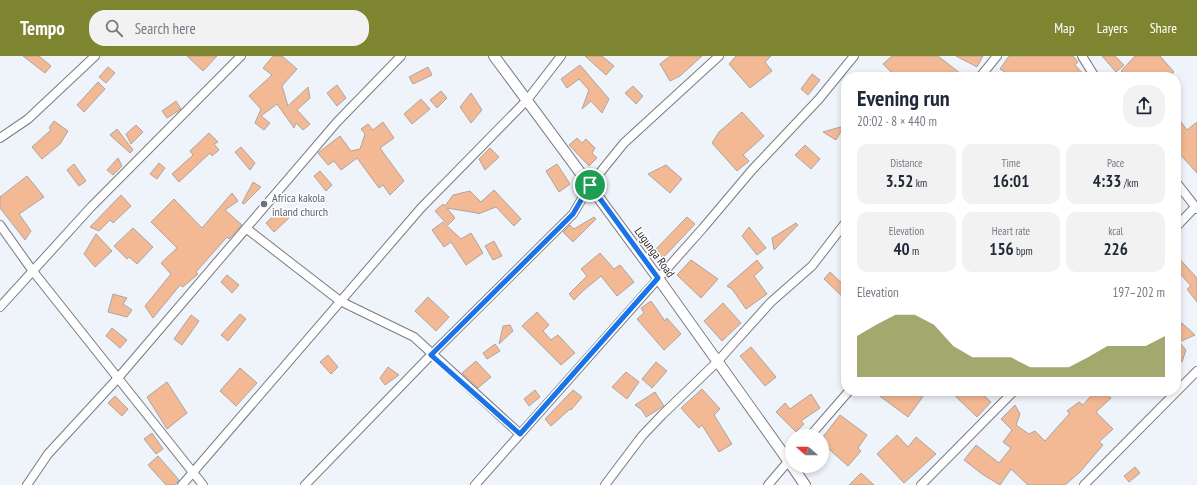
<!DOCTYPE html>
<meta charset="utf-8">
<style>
:root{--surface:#fff;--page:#f2f2f3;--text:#1f2937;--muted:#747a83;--accent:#7d8531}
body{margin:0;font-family:"PT Sans Narrow",sans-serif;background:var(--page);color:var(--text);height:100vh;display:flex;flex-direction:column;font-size:15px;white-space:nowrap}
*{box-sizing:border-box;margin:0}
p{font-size:13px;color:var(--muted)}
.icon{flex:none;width:22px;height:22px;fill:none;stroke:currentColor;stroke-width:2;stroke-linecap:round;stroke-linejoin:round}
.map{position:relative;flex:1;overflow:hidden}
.drawer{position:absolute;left:841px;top:16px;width:340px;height:324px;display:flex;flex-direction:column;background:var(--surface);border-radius:16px;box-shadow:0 2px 6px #0003}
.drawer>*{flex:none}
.needle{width:26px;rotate:290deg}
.buttons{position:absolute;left:785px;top:373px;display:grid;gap:8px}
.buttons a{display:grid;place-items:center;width:44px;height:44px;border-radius:50%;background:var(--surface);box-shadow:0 2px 6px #0003;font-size:20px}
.pin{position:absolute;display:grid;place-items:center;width:34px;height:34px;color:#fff;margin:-17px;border:2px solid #fff;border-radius:50%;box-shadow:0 1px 4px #0007}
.round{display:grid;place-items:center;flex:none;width:42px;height:42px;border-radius:16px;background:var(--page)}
.summary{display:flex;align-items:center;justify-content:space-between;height:68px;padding:0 16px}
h1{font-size:22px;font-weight:700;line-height:30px}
.stats{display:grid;grid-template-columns:repeat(3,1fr);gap:6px;height:68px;padding:4px 16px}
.stats div{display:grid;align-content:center;border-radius:10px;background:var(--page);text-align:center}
.stats b{font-size:17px;font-weight:700}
.stats small{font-size:11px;font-weight:400}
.stats p{font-size:11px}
.chart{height:112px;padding:8px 16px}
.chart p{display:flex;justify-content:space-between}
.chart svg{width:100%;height:72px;margin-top:4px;fill:var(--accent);opacity:.7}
header{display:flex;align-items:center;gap:24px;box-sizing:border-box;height:56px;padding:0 20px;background:var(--accent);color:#fff}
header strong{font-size:19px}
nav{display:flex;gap:22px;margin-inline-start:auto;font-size:14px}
.search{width:280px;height:36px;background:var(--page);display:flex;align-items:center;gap:10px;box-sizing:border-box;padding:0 14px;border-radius:16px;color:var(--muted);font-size:15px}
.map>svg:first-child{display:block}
.building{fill:#f3b995;stroke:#ada5a1}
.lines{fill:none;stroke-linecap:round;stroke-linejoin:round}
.minor-casing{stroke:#797b82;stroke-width:10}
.tertiary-casing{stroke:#797b82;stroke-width:12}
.minor{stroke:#fff;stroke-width:8}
.tertiary{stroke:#fff;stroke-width:10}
.route-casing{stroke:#fff;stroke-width:8}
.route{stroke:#1a73e8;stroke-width:5}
.worship-dot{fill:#6b7280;stroke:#fff;stroke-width:1.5}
.labels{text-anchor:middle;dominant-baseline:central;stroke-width:3;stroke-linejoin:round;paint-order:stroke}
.worship-label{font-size:12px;fill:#5b616d;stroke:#fff;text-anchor:start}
.street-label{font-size:12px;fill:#2d2e31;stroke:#fff}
</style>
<header>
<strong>Tempo</strong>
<div class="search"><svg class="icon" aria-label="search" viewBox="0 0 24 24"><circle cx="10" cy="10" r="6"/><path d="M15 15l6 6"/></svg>Search here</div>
<nav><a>Map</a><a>Layers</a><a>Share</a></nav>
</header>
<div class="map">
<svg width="1197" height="429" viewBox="0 0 1197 429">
<rect width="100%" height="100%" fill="#eff3fa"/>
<!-- building -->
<g class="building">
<path d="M23,0h16l12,10 -6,7z"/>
<path d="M187,0h30l-14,15z"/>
<path d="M273,0h9l15,13 -15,17 6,20 20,-19 2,11 -13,12 13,14 -7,6 -7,-7 -2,5 -17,-24 -16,12 9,7 -6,7 -9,-7 6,-14 -12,-13 23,-21 -9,-7z"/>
<path d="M585,0h17l12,10 -8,9z"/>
<path d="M670,0h32l-22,20 -10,5 -10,-17z"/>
<path d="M736,0h35l-6,6 7,9 -22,17 -21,-24z"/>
<path d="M892,0h46l27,21h-33l-4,-4 -4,4 -5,-4 -3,4h-20l-13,-13z"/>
<path d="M956,0h27l-6,11z"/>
<path d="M1009,0h64l5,6 -3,3 11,12h-40l-5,-4 -3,4h-25l-13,-8z"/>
<path d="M1102,0h13l9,9 -8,7z"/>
<path d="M1135,0h25l14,16 -5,5h-20l-5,-5 -5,5h-11l-7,-6z"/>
<path d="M580,9l29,34 -7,14 -11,-12 -9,8 7,-19 -10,-11 -12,9 -6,-9z"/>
<path d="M108,11l7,6 -9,10 -7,-6z"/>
<path d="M428,11l4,8 -19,9 -4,-7z"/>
<path d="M812,18l8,6 -12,15 -7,-6z"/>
<path d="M98,26l7,7 -21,23 -7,-7z"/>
<path d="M337,29l9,13 -9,8 -10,-13z"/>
<path d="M633,30l10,10 -7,8 -11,-11z"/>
<path d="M441,35l6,7 -10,10 -7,-8z"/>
<path d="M471,37l11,17 -11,13 -11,-16z"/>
<path d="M421,43l9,10 -18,15 -8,-10z"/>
<path d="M176,45l5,8 -14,9 -5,-7z"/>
<path d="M742,56l22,24 -21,19 6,6 -12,10 -25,-28 7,-11z"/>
<path d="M1176,59l11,15 10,-8v51l-21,-23z"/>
<path d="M54,65l14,10 -8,13 -18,15 -10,-12 19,-17 -2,-2z"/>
<path d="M383,66l11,16 -14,10 24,33 -14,14 -7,-10 -4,3 -22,-30 -16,12 -7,-9 -6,4 -10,-12 22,-17 11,15 9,-2 5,-15 -4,-5 7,-5 5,6z"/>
<path d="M136,69l7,7 -12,12 -5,-10z"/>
<path d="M844,70l-8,14 -13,-8z"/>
<path d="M117,73l16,21 -3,3 -20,-18z"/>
<path d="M209,77l9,9 -4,2 5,6 -7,6 -2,-3 -31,29 -7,-8 21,-19 -3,-4z"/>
<path d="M577,82l5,5 4,-4 9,9 -3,5 5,5 -8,8 -20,-21z"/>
<path d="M805,89l15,14 -9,10 -16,-14z"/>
<path d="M241,91l14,16 -5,7 -15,-18z"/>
<path d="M490,92l9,9 -14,13 -6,-11z"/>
<path d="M118,102l4,8 -9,9 -6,-5z"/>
<path d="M159,107l6,5 -8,11 -7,-5z"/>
<path d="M74,108l12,17 -7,5 -12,-16z"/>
<path d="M557,108l13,20 -11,8 -13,-21z"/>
<path d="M666,109l16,14 -12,14 -22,-19z"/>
<path d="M320,115l12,14 -6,6 -12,-15z"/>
<path d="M27,120l17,21 -25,17 12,17 -6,9 -25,-32v-11z"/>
<path d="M253,126l8,5 -17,17 -2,-1z"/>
<path d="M494,134l27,29 -7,7 -18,-19 -18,7 -1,-1 -30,-5 8,10 -7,7 -13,-14 8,-7 2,2 8,-11 17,-4 11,11z"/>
<path d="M232,137l6,8 -13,9 17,15 -13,14 -2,-2 -31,35 2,2 -15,13 -3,-2 -27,33 -8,-12 26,-32 -10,-11 16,-15 -26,-26 23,-23 28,29z"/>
<path d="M121,139l10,11 -18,17 -3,-3 -11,11 -9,-4z"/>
<path d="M281,153l8,9 -15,14 -8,-9z"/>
<path d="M594,161l2,2 -23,23 -10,-10 7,-7 4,4z"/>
<path d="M687,161l8,7 -32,34 -8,-8z"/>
<path d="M443,166l18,17 10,-6 12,20 -17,12 -15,-23 -7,5 -12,-17z"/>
<path d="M796,167l2,2 -24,25 -2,-12z"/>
<path d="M749,171l17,21 -9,7 -15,-19z"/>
<path d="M133,172l20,19 -16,17 -8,-7 -2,2 -13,-13z"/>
<path d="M96,178l16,17 -17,16 -11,-13z"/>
<path d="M494,185l8,15 -9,4 -8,-14z"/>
<path d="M600,197l14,16 6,-4 14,17 -17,14 -16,-20 -17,14 -10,10 -5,-6 18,-18 -6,-7z"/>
<path d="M1176,199l21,23v24l-10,-13 4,-3 -15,-17z"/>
<path d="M691,204l27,19 -17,19 -24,-23z"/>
<path d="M757,204l6,8 -9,8 13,18 -21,15 -14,-20 -5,-3z"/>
<path d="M830,216l16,15v13l-22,-21z"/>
<path d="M227,219l12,10 -7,8 -11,-11z"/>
<path d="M113,238l14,4 -4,6 9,6 -5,7 -19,-5z"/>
<path d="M428,241l21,20 -13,14 -21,-20z"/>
<path d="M651,245l14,20 2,-3 14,16 -17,16 -27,-31 7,-6 -3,-5z"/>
<path d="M723,247l18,20 -19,18 -18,-20z"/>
<path d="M537,256l12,13 -6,6 8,9 7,-5 17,18 -14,12 -39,-39z"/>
<path d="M240,258l6,5 -18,22 -7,-6z"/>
<path d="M191,259l8,6 -17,24 -8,-6z"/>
<path d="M1182,267l13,12 -16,7 7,8 -4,12 -6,-6v-26z"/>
<path d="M510,269l3,6 -14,13 4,-18z"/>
<path d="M112,272l15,12 -7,8 -14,-12z"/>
<path d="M495,288l5,7 -13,8 -4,-6z"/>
<path d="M751,291l25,30 -11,9 -25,-30z"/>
<path d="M328,299l10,12 -7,7 -11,-12z"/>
<path d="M476,305l15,16 -13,11 -16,-15z"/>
<path d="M656,306l11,9 -15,17 -10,-9z"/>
<path d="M388,311l11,8 -14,10 -5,-7z"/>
<path d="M240,312l17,15 -21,23 -16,-15z"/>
<path d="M626,316l13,10 -12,17 -15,-12z"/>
<path d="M167,326l20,31 -20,16 -20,-32z"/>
<path d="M702,333l18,20 -6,6 18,29 -13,8 -17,-27 -3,3 -18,-20z"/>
<path d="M535,334l5,7 -11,9 -5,-7z"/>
<path d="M573,334l9,7 -11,13 -1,-1 -19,17 -6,-7z"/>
<path d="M873,335h54l-19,26z"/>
<path d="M950,335h29l12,11 -14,15z"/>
<path d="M1095,335h9l7,7 -15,14 17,17 -14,13 4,3 -23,27 -15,13h-37l-17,-16 -11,16 -18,-11 -18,-14 12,-15 23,18 12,-15 -8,-6 9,-12 -11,-11 14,-14 5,9 -4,11 13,9 6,-3 10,10 25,-28 -3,-2 12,-9 4,3z"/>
<path d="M655,336l9,14 -18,11 -4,-7 -7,-5z"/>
<path d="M811,338l9,14 -19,13 3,3 -8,8 -20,-20 9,-9 5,6z"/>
<path d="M115,340l13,13 -6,7 -14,-13z"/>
<path d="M840,359l27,20 -9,13 3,3 -13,15 -26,-23v-5z"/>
<path d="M152,377l11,16 -7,5 -12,-15z"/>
<path d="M897,379l11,12 8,-10 20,17 -32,29 -27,-29z"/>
<path d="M158,400l21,24 -4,5h-9l-18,-20z"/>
<path d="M1135,411l5,6 -11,9 -5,-6z"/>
<path d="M861,417l13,12h-25z"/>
</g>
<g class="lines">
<!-- minor casing -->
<g class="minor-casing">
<g id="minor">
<path d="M1082,0l13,21"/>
<path d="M980,21l17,-21"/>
<path d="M0,82l28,-19 67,-63"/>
<path d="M1176,126l21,27"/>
<path d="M0,169l32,45 171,215"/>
<path d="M1176,171l19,-20"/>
<path d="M247,173l93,72 74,36 106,97"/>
<path d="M0,251l91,-100 150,-151"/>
<path d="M810,380l39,-45"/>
<path d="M27,429l21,-31 70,-76 219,-256 64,-66"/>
<path d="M182,429l239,-277 106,-108 34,-44"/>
<path d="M305,429l126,-130 142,-141 17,-29 34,-42 95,-87"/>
<path d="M475,429l228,-257 49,-58 67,-71 35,-43"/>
<path d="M605,429l37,-49 20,-21 55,-53 54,-60 41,-36 34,-44"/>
<path d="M768,429l23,-27"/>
<path d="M921,429l93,-94"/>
<path d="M1084,429l113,-114"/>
</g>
</g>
<!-- tertiary casing -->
<g class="tertiary-casing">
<g id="tertiary">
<path d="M494,0l164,222 134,188"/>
<path d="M792,410l13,19"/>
</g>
</g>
<!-- minor -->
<use href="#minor" class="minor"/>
<!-- tertiary -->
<use href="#tertiary" class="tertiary"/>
</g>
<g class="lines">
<!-- route casing -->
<g class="route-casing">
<path id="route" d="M590,129l68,93 -138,156 -89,-79 142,-141z"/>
</g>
<!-- route -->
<use href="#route" class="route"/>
</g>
<!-- markers -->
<circle class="worship-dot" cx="264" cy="148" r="4"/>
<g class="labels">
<!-- worship labels -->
<g class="worship-label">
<text x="272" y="141">Africa kakola<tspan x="272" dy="14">inland church</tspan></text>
</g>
<!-- street labels -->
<g class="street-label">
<text transform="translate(655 196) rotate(54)">Lugunga Road</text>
</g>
</g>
</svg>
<div class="buttons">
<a><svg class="needle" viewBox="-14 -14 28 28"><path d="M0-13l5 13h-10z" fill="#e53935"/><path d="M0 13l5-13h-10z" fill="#747a83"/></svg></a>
</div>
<div class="pin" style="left:590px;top:129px;background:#1e9e55"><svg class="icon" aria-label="arrive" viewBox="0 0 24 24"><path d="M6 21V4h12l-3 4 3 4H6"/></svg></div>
<section class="drawer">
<div class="summary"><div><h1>Evening run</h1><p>20:02 · 8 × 440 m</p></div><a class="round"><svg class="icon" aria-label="share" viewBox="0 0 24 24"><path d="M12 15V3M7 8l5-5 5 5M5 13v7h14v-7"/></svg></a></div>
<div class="stats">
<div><p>Distance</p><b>3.52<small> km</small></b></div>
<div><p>Time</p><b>16:01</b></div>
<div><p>Pace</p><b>4:33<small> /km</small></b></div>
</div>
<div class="stats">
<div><p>Elevation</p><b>40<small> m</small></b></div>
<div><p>Heart rate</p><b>156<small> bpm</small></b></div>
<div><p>kcal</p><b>226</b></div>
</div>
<div class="chart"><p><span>Elevation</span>197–202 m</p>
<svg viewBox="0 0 160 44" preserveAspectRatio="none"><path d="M0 44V19L10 12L20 6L30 6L40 12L50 25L60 32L70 32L80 32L90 38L100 38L110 38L120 32L130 25L140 25L150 25L160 19V44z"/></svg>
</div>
</section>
</div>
